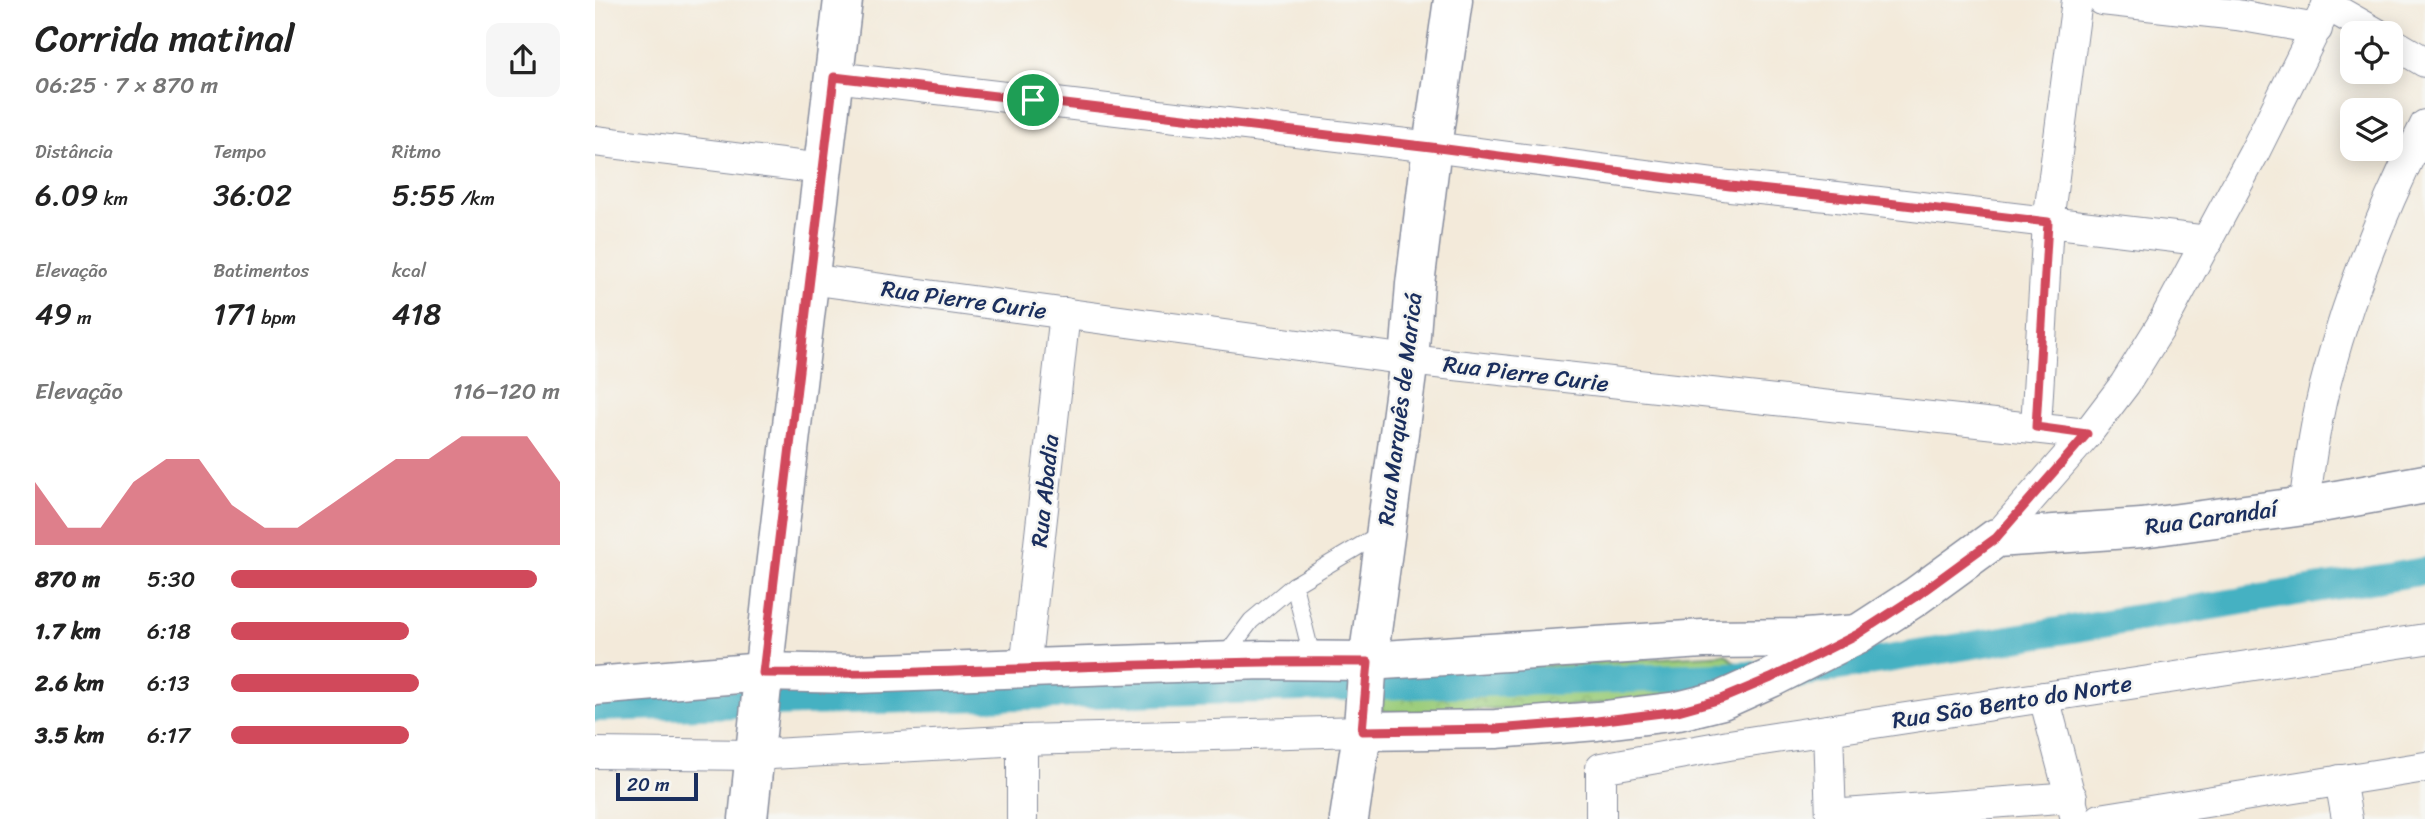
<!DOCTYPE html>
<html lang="pt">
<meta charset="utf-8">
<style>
:root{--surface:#fff;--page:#f6f6f6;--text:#222;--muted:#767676;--accent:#d1495b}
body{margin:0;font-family:Sriracha,sans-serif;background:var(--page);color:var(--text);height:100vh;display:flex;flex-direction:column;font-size:26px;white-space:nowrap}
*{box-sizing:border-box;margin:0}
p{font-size:23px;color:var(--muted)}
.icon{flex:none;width:38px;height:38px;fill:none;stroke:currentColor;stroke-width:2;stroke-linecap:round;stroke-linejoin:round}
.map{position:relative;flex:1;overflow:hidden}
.drawer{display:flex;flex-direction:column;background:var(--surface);width:595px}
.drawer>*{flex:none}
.tools{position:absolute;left:1745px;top:21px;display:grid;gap:14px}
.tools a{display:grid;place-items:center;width:63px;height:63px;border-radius:14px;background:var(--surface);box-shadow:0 4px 18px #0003;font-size:35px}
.scale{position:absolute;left:21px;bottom:18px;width:82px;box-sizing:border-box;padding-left:7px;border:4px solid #1b2f5e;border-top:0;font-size:19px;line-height:24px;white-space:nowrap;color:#1b2f5e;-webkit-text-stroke:5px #f6f6f2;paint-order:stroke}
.pin{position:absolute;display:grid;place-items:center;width:60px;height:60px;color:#fff;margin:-30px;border:4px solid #fff;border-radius:50%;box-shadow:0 2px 7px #0007}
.round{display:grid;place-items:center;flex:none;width:74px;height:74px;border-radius:14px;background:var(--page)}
.head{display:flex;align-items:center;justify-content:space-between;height:119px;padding:0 35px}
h1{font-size:38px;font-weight:600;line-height:52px}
.metrics{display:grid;grid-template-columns:repeat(3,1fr);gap:10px;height:119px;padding:7px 35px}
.metrics div{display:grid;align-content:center}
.metrics b{font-size:30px;font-weight:600}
.metrics small{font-size:19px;font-weight:400}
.metrics p{font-size:19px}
.chart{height:196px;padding:14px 35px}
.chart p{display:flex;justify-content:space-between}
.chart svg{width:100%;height:126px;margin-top:7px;fill:var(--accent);opacity:.7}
ul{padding:0 35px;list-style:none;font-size:23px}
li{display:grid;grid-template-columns:112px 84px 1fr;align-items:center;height:52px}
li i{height:18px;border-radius:9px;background:var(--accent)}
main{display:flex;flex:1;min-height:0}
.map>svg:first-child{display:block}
.park{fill:url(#park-crowns);stroke:#5c7e6d;stroke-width:2}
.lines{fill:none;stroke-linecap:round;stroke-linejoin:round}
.canal{stroke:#45b1c2;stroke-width:28}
.lane-casing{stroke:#878c9c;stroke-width:18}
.street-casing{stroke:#878c9c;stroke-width:32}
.secondary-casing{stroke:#878c9c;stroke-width:41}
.lane{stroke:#fff;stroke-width:16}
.street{stroke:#fff;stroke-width:30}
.secondary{stroke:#fff;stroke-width:38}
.route-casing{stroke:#fff;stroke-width:14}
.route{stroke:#d1495b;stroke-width:9}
.labels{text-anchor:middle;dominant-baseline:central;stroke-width:5;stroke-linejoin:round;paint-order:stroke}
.street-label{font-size:23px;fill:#1b2f5e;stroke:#f6f6f2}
</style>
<main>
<section class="drawer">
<div class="head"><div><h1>Corrida matinal</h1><p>06:25 · 7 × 870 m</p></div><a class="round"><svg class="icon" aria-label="share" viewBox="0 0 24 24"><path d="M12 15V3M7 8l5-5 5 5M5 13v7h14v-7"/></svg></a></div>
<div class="metrics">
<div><p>Distância</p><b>6.09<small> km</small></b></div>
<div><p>Tempo</p><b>36:02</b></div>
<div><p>Ritmo</p><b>5:55<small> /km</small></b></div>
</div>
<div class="metrics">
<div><p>Elevação</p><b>49<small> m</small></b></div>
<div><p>Batimentos</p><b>171<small> bpm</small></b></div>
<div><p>kcal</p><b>418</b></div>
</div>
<div class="chart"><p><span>Elevação</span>116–120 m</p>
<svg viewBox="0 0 160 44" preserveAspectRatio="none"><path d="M0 44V22L10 38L20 38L30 22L40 14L50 14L60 30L70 38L80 38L90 30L100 22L110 14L120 14L130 6L140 6L150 6L160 22V44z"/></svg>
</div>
<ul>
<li><b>870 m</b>5:30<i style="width:93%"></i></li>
<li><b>1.7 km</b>6:18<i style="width:54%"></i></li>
<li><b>2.6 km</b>6:13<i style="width:57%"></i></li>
<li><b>3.5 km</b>6:17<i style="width:54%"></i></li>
</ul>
</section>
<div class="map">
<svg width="1830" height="819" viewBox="0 0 1830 819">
<defs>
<pattern id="park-crowns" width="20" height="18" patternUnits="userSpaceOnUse" patternTransform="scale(1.75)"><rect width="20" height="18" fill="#9ccd7c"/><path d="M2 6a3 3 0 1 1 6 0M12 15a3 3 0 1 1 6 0" fill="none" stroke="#86b06e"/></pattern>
</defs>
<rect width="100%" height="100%" fill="#f6f6f2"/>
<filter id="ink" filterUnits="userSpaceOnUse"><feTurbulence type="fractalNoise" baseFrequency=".0143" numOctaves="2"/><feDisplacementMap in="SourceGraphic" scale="14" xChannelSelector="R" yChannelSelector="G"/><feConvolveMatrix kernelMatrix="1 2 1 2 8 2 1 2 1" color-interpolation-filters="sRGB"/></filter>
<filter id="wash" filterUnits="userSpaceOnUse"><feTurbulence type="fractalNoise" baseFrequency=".00686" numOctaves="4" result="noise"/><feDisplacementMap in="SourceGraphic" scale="28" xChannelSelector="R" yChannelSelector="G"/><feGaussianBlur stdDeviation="1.57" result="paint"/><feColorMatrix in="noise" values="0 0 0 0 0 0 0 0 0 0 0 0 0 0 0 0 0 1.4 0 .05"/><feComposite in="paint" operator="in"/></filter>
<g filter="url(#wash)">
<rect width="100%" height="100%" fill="#f3eada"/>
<!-- park -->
<path class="park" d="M1130,654l16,13v4c-79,36 -172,35 -257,38 -34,1 -69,5 -102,2l1,-36z"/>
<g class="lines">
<!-- canal -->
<path class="canal" d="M0,708l1201,-34 629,-103"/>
</g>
</g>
<g filter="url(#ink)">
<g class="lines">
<!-- lane casing -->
<g class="lane-casing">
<g id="lane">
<path d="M699,585l19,76"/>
<path d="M629,657l27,-36 43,-36 89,-53"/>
</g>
</g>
<!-- street casing -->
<g class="street-casing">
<g id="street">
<path d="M1507,0l135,15 80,14"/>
<path d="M1732,5l49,28"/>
<path d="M1796,42l34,20"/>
<path d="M239,77l598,70 298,39 107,11 371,44"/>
<path d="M0,141l228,28"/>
<path d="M214,279l600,81 678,74"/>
<path d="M1441,427l12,-205 29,-222"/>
<path d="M1709,506c6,-44 12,-89 24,-132 23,-86 57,-170 97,-249"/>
<path d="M1401,538l91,-104 38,-50 36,-58 93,-173 76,-153"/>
<path d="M430,669l40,-356"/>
<path d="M1449,697l32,122"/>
<path d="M1233,730l3,89"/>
<path d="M427,740v79"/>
<path d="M0,753l158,2 269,-15 340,-9"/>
<path d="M1745,780l7,39"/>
<path d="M1236,815l241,-18"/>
<path d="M1006,819v-51l128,-23 696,-106"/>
<path d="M1505,819l325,-52"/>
</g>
</g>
<!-- secondary casing -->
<g class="secondary-casing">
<g id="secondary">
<path d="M0,686l168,-14 92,2 408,-14 105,1 335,-22 103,-1 52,-4"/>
<path d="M767,731l134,-2 101,-8 81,-10 44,-11 49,-22 87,-44 57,-37 81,-59 146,-10 162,-22 121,-22"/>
<path d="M153,819l24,-227 71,-592"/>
<path d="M754,819l14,-93 5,-65 41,-301 6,-76 17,-137 21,-147"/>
</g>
</g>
<!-- lane -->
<use href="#lane" class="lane"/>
<!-- street -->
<use href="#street" class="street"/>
<!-- secondary -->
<use href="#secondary" class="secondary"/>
</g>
</g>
<g class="lines" filter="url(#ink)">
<!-- route casing -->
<g class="route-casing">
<path id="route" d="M239,77l597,70 299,39 107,11 211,25 -12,205 51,7 -91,104 -81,59 -57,37 -87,44 -50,21 -43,12 -81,10 -101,8 -134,2 6,-69c-202,-3 -403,14 -605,11z"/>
</g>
<!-- route -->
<use href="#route" class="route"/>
</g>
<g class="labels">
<!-- street labels -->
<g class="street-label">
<text transform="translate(369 300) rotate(8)">Rua Pierre Curie</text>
<text transform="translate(931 374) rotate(7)">Rua Pierre Curie</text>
<text transform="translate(805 409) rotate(-83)">Rua Marquês de Maricá</text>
<text transform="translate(450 491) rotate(-84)">Rua Abadia</text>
<text transform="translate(1616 518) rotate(-8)">Rua Carandaí</text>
<text transform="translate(1417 702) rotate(-9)">Rua São Bento do Norte</text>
</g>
</g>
</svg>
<div class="tools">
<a><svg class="icon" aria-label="locate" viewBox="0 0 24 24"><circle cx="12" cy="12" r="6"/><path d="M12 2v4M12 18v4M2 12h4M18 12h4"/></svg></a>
<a><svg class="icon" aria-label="layers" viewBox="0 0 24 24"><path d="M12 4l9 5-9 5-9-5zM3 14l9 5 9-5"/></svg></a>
</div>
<div class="scale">20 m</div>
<div class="pin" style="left:438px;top:100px;background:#1e9e55"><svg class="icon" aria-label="arrive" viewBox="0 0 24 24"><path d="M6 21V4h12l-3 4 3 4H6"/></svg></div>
</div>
</main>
